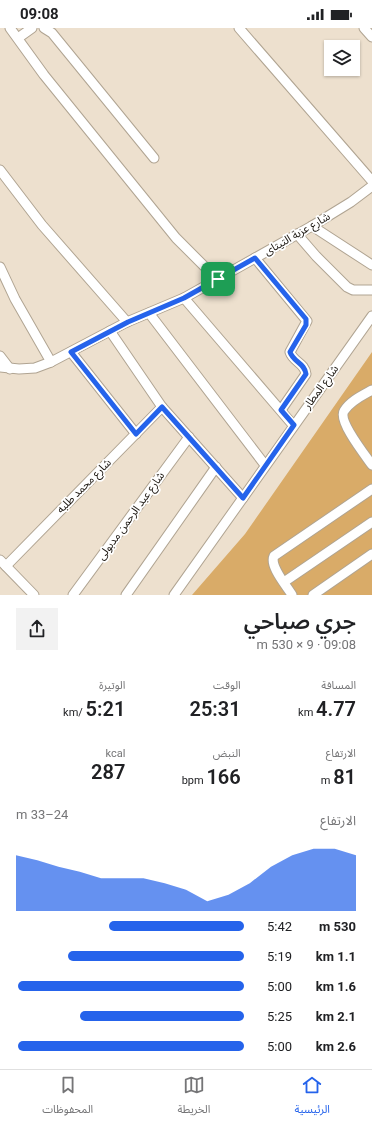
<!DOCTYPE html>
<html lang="ar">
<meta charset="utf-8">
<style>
:root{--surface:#fff;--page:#f2f2f2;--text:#202124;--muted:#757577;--line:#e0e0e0;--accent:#2563eb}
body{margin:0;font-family:Roboto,"Noto Sans Arabic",sans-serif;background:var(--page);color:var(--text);direction:rtl;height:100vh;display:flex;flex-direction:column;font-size:15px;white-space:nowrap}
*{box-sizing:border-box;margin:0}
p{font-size:13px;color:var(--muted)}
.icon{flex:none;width:22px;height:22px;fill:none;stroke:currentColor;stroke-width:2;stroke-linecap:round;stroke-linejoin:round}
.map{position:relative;height:567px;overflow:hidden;direction:ltr}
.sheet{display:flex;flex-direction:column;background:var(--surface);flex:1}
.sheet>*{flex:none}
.tools{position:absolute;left:324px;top:12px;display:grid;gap:8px}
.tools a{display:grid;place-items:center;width:36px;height:36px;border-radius:0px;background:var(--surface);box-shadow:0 1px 3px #0004;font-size:20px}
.pin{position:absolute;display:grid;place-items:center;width:34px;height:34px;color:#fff;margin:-17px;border-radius:8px;box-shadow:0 2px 6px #0006}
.round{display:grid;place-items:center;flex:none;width:42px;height:42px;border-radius:0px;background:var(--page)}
.overview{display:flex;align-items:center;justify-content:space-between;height:68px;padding:0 16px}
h1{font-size:22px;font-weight:600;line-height:30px}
.stats{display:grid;grid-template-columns:repeat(3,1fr);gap:6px;height:68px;padding:4px 16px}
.stats div{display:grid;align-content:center}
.stats b{font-size:20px;font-weight:600}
.stats small{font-size:11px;font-weight:400}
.stats p{font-size:11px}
.chart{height:112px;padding:8px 16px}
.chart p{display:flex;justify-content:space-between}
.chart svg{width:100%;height:72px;margin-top:4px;fill:var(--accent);opacity:.7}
ul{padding:0 16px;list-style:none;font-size:13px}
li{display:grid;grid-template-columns:64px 48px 1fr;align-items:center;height:30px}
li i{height:10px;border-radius:5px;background:var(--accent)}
.status{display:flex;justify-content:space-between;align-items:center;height:28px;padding:0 20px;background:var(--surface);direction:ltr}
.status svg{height:11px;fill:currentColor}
.tabs{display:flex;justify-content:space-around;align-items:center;height:56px;border-top:1px solid var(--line);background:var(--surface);font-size:11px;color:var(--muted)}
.tabs a{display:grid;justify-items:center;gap:2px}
.tabs .current{color:var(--accent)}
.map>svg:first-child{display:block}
.green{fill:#d9ab68}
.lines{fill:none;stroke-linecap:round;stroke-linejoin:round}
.minor-casing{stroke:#b0a492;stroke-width:11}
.minor{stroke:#fff;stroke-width:9}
.route-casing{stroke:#fff;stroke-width:8}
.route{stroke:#2563eb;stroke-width:5}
.labels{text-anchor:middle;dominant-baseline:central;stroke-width:3.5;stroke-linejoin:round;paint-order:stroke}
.street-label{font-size:11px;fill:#19140e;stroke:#fff}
</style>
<div class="status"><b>09:08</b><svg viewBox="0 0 49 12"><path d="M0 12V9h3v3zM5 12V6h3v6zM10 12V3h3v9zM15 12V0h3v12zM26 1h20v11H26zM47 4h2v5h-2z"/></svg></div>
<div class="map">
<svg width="372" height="567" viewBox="0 0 372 567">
<rect width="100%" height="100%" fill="#ede0ce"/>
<!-- green -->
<path class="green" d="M372,324v243h-180l53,-61z"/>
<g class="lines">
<!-- minor casing -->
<g class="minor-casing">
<g id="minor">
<path d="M10,0l34,47 132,163 41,41"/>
<path d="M44,0l8,5 102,125"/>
<path d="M239,0l133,153"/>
<path d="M364,0l8,9"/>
<path d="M18,10l14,-10"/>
<path d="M0,142l42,55 85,97"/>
<path d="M312,198l60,39"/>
<path d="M297,206l19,22 31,31 6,3h19"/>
<path d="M255,230l52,63 -17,31c3,10 15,11 16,22l-25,36"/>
<path d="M0,239l15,32 36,63"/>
<path d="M184,270l109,127"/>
<path d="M149,285l116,152"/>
<path d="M110,303l52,76 81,91"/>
<path d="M71,324l65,82"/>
<path d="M0,328l10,13"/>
<path d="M0,339l19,2 16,-1 16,-6 76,-40 57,-24 128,-72 39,-24 21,-16"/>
<path d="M372,362c-9,5 -22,11 -28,21 -6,10 21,44 28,54"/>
<path d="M0,532l34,35"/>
<path d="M6,538l156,-159"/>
<path d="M284,554l88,-60"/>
<path d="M73,567l116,-158"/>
<path d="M126,567l90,-128"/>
<path d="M174,567l198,-279"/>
<path d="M292,567c-5,-9 -23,-29 -18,-39l98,-67"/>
<path d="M313,567l59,-41"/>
</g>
</g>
<!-- minor -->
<use href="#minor" class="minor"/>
</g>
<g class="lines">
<!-- route casing -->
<g class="route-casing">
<path id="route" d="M255,230l51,61v6l-16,27c3,10 15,11 16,22l-25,36 13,15 -51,73 -81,-91 -26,27 -65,-82 57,-30 56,-24z"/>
</g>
<!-- route -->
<use href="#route" class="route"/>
</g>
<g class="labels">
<!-- street labels -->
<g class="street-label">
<text transform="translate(297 206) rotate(-30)">شارع عزبة التيتاى</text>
<text transform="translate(321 359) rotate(-54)">شارع المطار</text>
<text transform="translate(84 458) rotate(-45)">شارع محمد طلبه</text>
<text transform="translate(131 488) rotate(-54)">شارع عبد الرحمن مدبولى</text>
</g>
</g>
</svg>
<div class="tools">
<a><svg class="icon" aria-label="layers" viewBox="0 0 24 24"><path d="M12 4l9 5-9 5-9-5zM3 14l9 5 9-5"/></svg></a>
</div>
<div class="pin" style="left:218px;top:251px;background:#1e9e55"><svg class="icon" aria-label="arrive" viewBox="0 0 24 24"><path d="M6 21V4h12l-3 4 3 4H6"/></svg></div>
</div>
<section class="sheet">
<div class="overview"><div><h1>جري صباحي</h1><p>09:08 · 9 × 530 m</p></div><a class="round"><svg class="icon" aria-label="share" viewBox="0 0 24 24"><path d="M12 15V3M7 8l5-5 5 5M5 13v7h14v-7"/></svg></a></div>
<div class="stats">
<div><p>المسافة</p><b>4.77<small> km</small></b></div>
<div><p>الوقت</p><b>25:31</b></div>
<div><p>الوتيرة</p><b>5:21<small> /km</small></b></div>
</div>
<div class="stats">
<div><p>الارتفاع</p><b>81<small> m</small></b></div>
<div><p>النبض</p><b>166<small> bpm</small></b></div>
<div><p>kcal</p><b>287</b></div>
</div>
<div class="chart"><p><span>الارتفاع</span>24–33 m</p>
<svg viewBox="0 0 160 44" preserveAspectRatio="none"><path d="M0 44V10L10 13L20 17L30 20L40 24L50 24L60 24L70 27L80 31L90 38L100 34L110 27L120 17L130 10L140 6L150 6L160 10V44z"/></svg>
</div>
<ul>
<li><b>530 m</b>5:42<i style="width:59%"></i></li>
<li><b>1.1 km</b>5:19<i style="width:77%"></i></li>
<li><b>1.6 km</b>5:00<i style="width:99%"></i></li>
<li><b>2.1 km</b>5:25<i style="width:72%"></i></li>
<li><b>2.6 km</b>5:00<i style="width:99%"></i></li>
</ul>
</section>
<nav class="tabs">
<a class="current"><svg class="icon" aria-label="home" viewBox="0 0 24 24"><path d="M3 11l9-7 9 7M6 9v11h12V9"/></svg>الرئيسية</a>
<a><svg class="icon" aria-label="map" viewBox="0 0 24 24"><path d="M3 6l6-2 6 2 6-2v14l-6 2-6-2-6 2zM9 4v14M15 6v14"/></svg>الخريطة</a>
<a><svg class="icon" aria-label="saved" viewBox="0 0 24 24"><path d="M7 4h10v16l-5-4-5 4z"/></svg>المحفوظات</a>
</nav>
